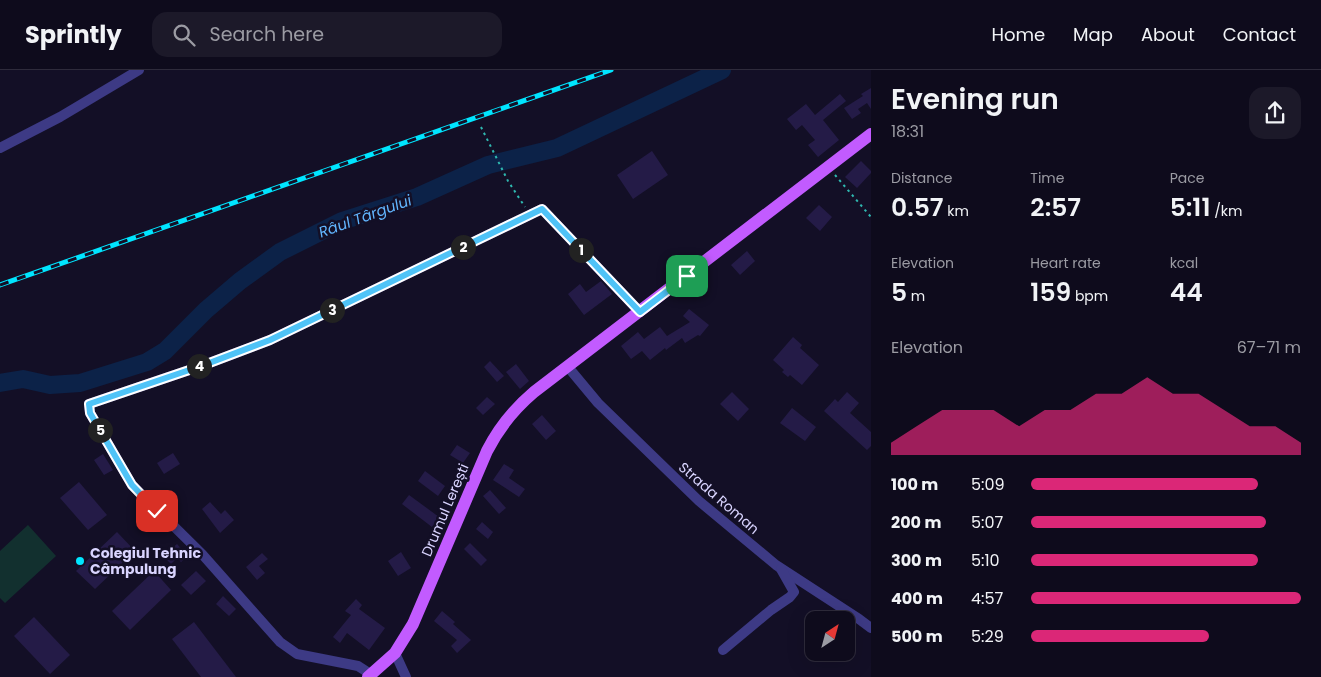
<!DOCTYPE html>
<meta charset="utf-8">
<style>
:root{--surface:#0e0b1c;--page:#1c1929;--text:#f1f3f6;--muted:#9b9ba3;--line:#2e2b3b;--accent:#db2777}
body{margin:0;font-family:Poppins,sans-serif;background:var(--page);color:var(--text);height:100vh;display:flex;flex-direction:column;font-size:19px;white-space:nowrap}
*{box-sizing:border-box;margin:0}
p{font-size:16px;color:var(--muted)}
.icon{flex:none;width:28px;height:28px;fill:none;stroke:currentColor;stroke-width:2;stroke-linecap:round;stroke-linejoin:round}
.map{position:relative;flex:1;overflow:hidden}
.drawer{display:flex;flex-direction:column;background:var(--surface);width:450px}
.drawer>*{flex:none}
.needle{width:32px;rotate:36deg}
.controls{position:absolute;left:805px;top:541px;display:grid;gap:10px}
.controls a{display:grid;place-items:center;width:50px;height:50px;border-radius:10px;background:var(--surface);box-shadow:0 5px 20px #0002,0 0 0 1px var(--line);font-size:25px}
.pin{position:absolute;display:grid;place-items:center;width:42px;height:42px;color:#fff;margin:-21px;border-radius:10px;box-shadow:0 2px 8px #0006}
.km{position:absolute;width:25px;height:25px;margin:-12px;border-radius:50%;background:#222;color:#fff;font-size:14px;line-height:25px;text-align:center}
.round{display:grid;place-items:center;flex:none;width:52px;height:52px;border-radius:15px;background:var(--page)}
.head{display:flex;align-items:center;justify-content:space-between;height:85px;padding:0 20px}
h1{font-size:28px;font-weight:600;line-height:38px}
.figures{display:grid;grid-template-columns:repeat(3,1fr);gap:8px;height:85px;padding:5px 20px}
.figures div{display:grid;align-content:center}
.figures b{font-size:25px;font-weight:600}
.figures small{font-size:14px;font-weight:400}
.figures p{font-size:14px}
.chart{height:140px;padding:10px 20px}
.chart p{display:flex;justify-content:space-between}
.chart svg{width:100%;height:90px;margin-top:5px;fill:var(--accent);opacity:.7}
ul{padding:0 20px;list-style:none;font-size:16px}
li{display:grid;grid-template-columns:80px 60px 1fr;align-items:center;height:38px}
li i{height:12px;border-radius:6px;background:var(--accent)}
header{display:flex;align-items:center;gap:30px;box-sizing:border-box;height:70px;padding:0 25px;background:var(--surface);border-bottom:1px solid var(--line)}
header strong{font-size:24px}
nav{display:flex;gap:28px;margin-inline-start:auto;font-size:18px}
.search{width:350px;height:45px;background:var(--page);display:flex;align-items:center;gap:12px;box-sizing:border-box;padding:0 18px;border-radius:15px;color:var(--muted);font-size:19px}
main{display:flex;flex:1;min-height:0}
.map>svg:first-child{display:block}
.green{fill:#12302f}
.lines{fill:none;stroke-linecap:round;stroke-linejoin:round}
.river{stroke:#0c2248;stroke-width:18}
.building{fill:#241b47}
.path{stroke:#2fb8b0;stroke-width:2;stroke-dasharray:2.5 4;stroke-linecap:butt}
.minor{stroke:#3d3a85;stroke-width:10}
.major{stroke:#c25bff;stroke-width:12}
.rail-casing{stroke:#00e5ff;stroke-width:5}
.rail{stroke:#130f26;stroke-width:3;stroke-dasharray:9;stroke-linecap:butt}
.route-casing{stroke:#fff;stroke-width:10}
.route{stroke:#4fc3f7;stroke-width:6}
.poi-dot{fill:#00e5ff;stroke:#130f26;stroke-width:2}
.labels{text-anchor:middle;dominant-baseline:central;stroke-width:5;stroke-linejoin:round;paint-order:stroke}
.street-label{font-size:14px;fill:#d9d4ff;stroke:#130f26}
.poi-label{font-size:14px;font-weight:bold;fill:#d9d4ff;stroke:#130f26;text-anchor:start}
.water-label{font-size:15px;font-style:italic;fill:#62b6ff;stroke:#130f26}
</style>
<header>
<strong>Sprintly</strong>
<div class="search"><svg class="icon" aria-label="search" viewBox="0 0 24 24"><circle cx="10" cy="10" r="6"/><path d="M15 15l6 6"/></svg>Search here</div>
<nav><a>Home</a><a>Map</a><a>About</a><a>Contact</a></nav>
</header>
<main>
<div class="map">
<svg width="871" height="607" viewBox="0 0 871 607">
<rect width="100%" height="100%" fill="#130f26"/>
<!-- green -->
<path class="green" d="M28,455l28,31 -51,47 -5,-5v-47z"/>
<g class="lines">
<!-- river -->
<path class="river" d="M0,313l23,-4 27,6 30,-2 67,-21 18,-11 41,-41 34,-29 40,-29 62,-31 75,-24 71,-32 69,-17 165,-78"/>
</g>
<!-- building -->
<g class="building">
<path d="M871,18v21l-4,-6 -9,6 3,4 -9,6 -8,-11 19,-12 -2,-2z"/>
<path d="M840,24l6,7 -23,19 16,20 -21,17 -10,-12 7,-5 -13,-15 -6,5 -9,-11 19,-15 9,11z"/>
<path d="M652,81l16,24 -35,24 -16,-24z"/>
<path d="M861,91l10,10v2l-14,15 -12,-11z"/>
<path d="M819,135l13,12 -12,14 -14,-13z"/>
<path d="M747,181l8,10 -15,14 -9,-10z"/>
<path d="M601,211l11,13 -28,21 -16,-21 12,-10 6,8z"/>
<path d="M689,239l20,16 -9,11 -2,-1 -13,8 -3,-5 -16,12 -1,-2 -15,12 -8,-9 -11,8 -10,-13 17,-14 6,7 16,-12 7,9 23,-14 -7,-6z"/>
<path d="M793,267l9,8 -2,3 19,17 -17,20 -12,-10 -2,2 -6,-5 2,-2 -11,-10z"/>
<path d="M490,291l14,15 -7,6 -13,-15z"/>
<path d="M516,294l13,17 -9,8 -14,-17z"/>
<path d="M732,322l17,17 -11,12 -18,-17z"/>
<path d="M847,322l12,11 -9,10 21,19v14l-4,4 -43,-39 11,-12 3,3z"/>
<path d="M487,327l8,7 -12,11 -7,-7z"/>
<path d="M792,338l24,19 -11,14 -25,-18z"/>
<path d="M542,345l14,16 -10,9 -14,-16z"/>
<path d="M457,375l13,8 -7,10 -13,-8z"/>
<path d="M173,383l7,11 -16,10 -7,-11z"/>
<path d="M103,384l10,16 -9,5 -10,-15z"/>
<path d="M504,394l10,6 -5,8 16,11 -6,8 -26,-17z"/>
<path d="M425,401l20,15 -7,10 -20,-15z"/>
<path d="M79,412l28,33 -19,15 -28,-32z"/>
<path d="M490,420l16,18 -7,6 -16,-18z"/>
<path d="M409,425l30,22 -7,10 -30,-23z"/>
<path d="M210,432l11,12 4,-4 9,10 -14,13 -18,-24z"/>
<path d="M482,452l11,10 -5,7 -12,-10z"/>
<path d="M117,462l18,19 -40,38 -19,-18z"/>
<path d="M470,473l17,17 -6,6 -17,-17z"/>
<path d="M177,474l11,12 -7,6 -4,-4 -6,6 -8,-8z"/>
<path d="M401,482l10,16 -13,8 -10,-15z"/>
<path d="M262,483l6,6 -9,7 6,7 -8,7 -11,-13z"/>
<path d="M154,501l17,19 -41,40 -18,-19z"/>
<path d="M196,501l10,10 -15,14 -10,-10z"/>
<path d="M223,526l13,13 -7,7 -13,-12z"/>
<path d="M356,529l6,6 -3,4 26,19 -16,22 -22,-17 -7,10 -7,-6 18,-22 -6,-4z"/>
<path d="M442,541l13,11 -2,2 18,16 -14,13 -6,-7 6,-6 -23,-19z"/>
<path d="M34,547l36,38 -20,19 -36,-38z"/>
<path d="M194,552l42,55h-35l-29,-38z"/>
</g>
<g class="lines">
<!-- path -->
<g class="path">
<path d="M481,57l27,54 17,26"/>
<path d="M835,105l36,42"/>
</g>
<!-- minor -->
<g class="minor">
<path d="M0,78l60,-31 79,-47"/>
<path d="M568,297l30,36 101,98 77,64 83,54 12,9"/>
<path d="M723,580l48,-40 19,-13 4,-5 -13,-23"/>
<path d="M395,583l11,24"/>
<path d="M372,605l-14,-9 -61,-12 -17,-12 -78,-88 -70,-69 -42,-72 -1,-9 115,-39 66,-25 272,-131 98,103"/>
</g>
<!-- major -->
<path class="major" d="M368,607l27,-24 18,-29 74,-173c12,-24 27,-42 47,-59l337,-258"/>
<!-- rail casing -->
<g class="rail-casing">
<path id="rail" d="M0,215l611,-215"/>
</g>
<!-- rail -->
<use href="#rail" class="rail"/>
</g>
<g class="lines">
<!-- route casing -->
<g class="route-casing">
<path id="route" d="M157,441l-25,-26 -42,-72 -1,-9 115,-39 66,-25 272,-131 98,103 47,-36"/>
</g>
<!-- route -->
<use href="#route" class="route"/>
</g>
<!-- markers -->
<circle class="poi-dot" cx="80" cy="491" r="5"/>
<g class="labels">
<!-- street labels -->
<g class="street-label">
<text transform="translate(719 428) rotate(41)">Strada Roman</text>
<text transform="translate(445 440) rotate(-67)">Drumul Lerești</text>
</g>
<!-- poi labels -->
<g class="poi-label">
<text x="90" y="483">Colegiul Tehnic<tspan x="90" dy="16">Câmpulung</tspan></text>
</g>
<!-- water labels -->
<g class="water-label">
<text transform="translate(365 146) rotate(-20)">Râul Târgului</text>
</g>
</g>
</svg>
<div class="controls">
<a><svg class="needle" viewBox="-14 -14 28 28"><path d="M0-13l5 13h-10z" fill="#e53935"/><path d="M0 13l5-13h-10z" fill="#9b9ba3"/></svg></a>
</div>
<div class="pin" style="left:687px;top:206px;background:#1e9e55"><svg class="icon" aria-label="arrive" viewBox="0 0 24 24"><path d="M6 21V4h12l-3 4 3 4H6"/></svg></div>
<div class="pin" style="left:157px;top:441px;background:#d93025"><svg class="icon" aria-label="check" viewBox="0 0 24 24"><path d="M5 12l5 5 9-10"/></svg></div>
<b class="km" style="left:581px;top:180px">1</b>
<b class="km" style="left:463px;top:177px">2</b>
<b class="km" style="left:332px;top:240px">3</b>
<b class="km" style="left:199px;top:296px">4</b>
<b class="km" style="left:100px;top:360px">5</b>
</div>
<section class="drawer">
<div class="head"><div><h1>Evening run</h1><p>18:31</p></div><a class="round"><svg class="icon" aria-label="share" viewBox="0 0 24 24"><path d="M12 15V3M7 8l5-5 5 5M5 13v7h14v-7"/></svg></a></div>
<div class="figures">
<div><p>Distance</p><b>0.57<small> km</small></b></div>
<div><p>Time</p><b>2:57</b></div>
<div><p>Pace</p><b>5:11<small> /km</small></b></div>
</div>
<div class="figures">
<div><p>Elevation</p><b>5<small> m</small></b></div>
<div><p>Heart rate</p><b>159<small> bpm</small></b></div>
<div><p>kcal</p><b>44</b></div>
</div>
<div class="chart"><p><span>Elevation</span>67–71 m</p>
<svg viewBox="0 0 160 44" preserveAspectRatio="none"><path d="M0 44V38L10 30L20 22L30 22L40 22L50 30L60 22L70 22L80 14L90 14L100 6L110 14L120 14L130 22L140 30L150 30L160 38V44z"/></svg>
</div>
<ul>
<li><b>100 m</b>5:09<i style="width:84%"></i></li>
<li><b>200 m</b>5:07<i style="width:87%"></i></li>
<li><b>300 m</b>5:10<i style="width:84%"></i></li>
<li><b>400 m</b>4:57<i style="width:100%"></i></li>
<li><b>500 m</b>5:29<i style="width:66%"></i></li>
</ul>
</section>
</main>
